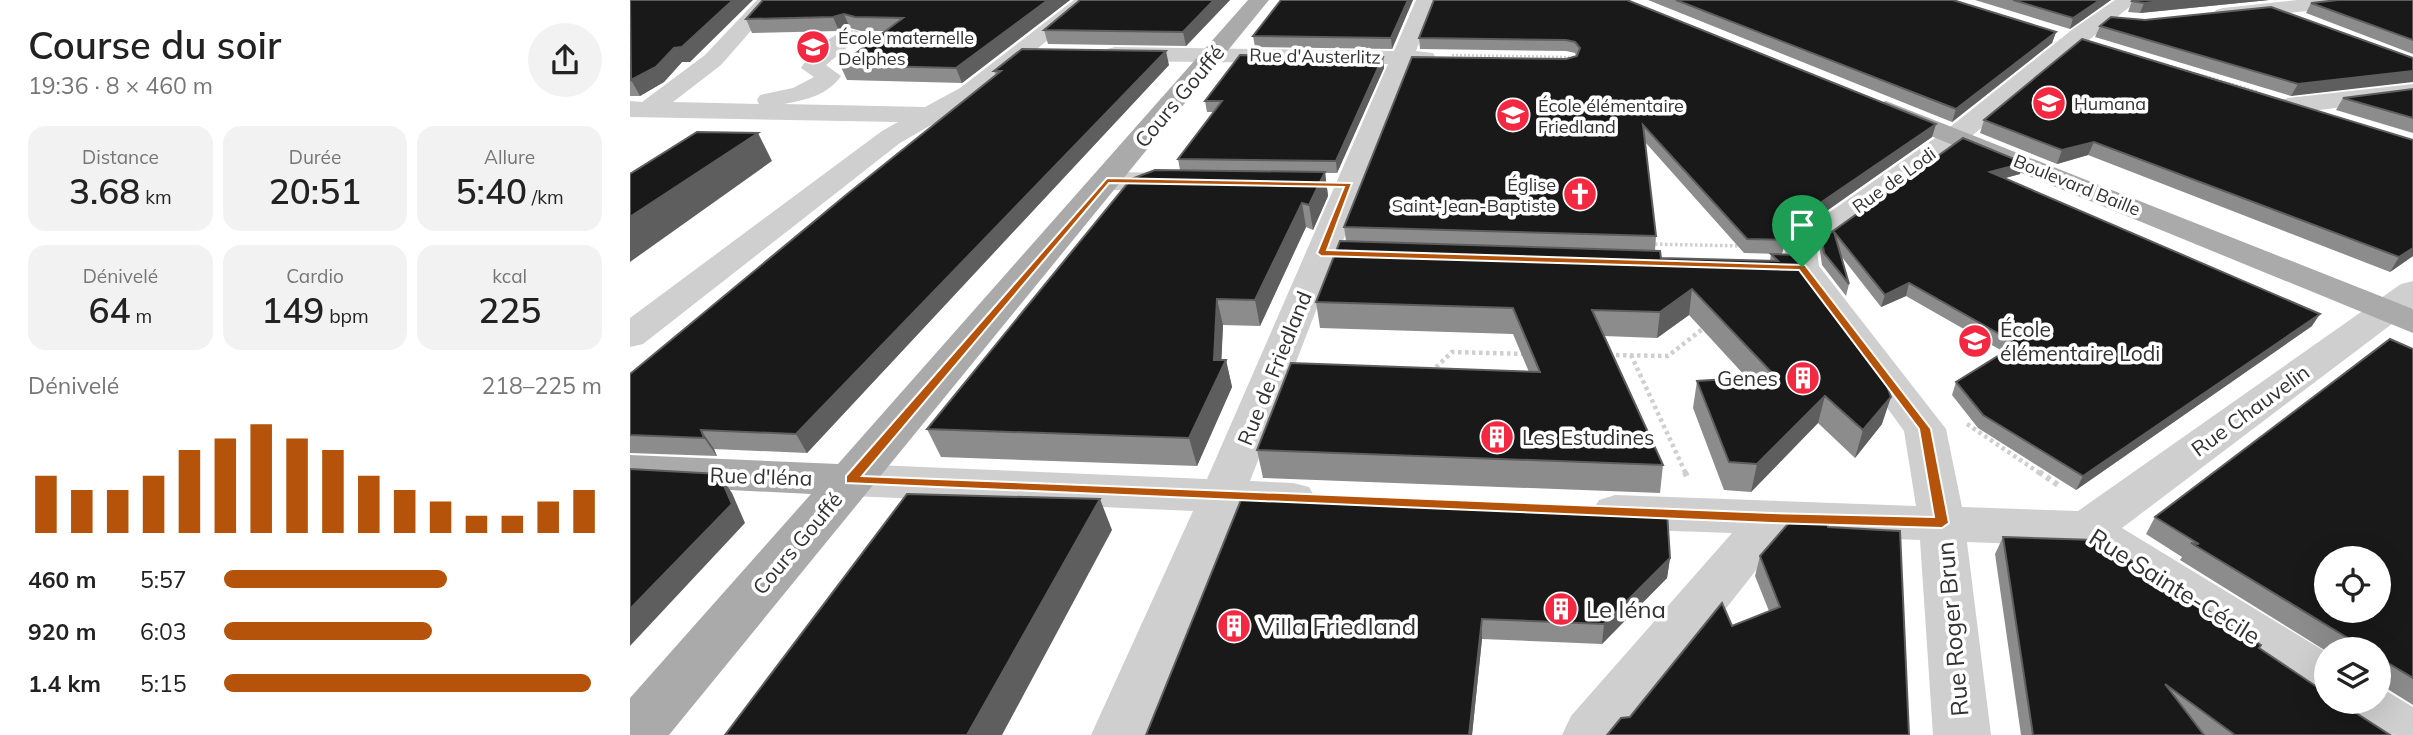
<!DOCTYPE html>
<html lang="fr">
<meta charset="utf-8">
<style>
:root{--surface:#fff;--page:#f2f2f2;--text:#222;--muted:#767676;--accent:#b45309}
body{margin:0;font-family:Mulish,sans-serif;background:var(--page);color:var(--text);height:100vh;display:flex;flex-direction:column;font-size:26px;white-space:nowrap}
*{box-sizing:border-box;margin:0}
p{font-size:23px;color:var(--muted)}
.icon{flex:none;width:38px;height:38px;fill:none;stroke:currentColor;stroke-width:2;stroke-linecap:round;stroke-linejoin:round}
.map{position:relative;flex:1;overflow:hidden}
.sheet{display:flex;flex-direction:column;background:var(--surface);width:630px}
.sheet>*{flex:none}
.buttons{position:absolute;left:1684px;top:546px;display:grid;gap:14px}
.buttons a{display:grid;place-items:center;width:77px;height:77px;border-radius:50%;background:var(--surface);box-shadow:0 7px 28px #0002;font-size:35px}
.pin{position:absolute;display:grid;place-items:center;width:60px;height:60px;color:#fff;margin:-72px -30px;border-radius:50% 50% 50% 0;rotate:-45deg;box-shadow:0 0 7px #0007}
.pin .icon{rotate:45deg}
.round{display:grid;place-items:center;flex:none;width:74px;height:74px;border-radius:37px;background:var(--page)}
.headline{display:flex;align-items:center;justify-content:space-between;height:119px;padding:0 28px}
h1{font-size:38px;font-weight:600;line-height:52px}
.metrics{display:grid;grid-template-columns:repeat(3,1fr);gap:10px;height:119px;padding:7px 28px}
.metrics div{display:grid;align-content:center;border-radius:18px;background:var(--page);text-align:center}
.metrics b{font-size:35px;font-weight:600}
.metrics small{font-size:19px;font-weight:400}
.metrics p{font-size:19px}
.chart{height:196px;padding:14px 28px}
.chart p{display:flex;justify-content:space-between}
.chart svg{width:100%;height:126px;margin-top:7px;stroke:var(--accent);stroke-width:6}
ul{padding:0 28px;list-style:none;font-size:23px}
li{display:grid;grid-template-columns:112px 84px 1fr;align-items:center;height:52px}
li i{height:18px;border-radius:9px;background:var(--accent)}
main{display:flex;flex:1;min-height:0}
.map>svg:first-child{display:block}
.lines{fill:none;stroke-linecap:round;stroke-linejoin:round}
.path-far3{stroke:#cfcfcf;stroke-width:2.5;stroke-dasharray:2 2;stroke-linecap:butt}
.path-far2{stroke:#cfcfcf;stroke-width:3.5;stroke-dasharray:2.5 2.5;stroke-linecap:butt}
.path-far1{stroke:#cfcfcf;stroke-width:4.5;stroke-dasharray:3.5 3.5;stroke-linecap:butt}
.path{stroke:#cfcfcf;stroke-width:6;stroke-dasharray:4.5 4.5;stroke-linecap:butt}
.minor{fill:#cfcfcf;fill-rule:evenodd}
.major{fill:#aaa;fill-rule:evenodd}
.wall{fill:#8c8c8c}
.shaded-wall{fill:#5e5e5e}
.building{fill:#191919;stroke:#5e5e5e;stroke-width:2;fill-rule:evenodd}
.route{fill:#b45309;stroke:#fff;stroke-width:2;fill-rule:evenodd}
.labels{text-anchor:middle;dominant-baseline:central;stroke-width:7;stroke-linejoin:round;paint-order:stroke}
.far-poi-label{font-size:18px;fill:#323232;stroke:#fff;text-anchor:start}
.far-street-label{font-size:18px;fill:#323232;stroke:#fff}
.street-label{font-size:21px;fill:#323232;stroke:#fff}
.poi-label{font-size:21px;fill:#323232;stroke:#fff;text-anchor:start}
.near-street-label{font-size:24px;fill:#323232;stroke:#fff}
.near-poi-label{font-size:24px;fill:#323232;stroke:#fff;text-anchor:start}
</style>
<main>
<section class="sheet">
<div class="headline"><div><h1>Course du soir</h1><p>19:36 · 8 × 460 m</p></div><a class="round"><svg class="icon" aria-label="share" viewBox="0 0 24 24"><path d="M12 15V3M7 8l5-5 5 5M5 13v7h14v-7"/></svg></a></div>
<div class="metrics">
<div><p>Distance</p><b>3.68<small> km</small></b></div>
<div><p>Durée</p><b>20:51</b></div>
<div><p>Allure</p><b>5:40<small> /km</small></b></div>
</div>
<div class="metrics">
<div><p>Dénivelé</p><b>64<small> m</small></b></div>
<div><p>Cardio</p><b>149<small> bpm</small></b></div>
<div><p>kcal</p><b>225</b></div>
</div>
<div class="chart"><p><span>Dénivelé</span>218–225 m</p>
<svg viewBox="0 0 160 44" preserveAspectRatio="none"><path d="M5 44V24M15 44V29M25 44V29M35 44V24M45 44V15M55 44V11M65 44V6M75 44V11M85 44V15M95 44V24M105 44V29M115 44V33M125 44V38M135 44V38M145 44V33M155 44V29"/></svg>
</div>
<ul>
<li><b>460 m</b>5:57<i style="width:59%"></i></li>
<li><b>920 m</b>6:03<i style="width:55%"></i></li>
<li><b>1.4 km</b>5:15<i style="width:97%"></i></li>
</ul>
</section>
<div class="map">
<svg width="1783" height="735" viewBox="0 0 1783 735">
<rect width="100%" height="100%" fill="#fff"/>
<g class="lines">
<!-- path-far3 -->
<g class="path-far3">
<path d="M1483,49l146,43"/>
<path d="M822,55l117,2"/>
</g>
<!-- path-far2 -->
<path class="path-far2" d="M1020,244l93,2"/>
<!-- path-far1 -->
<g class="path-far1">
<path d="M979,355l59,1 37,-29"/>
<path d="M1001,355l55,119"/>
<path d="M801,372l21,-20 74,2"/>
<path d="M1337,424l74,50"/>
</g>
<!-- path -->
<g class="path">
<path d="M1055,472l2,5"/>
<path d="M1409,472l22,15"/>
</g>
<!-- minor -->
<g class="minor">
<path d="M127,0h21l-57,65 -48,37 86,2 -2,-4 3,-5 33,-7 21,-11 -13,-9c10,-16 37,-42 57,-37l3,5 -35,29 15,11c-13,19 -35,24 -57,28l141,3 35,-19 114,-88h22l-118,98 -78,45 -257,201 -13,3v-29l252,-187 16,-9 -268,-5v-16l12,1 63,-47z"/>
<path d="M786,0h20l-20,51 17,2 3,5 -3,5 -22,2 -161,416 43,2 16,4 7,12 -7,12 -16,4 -55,-2 -89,222h-58l102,-224 -342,-15 -16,-5 -6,-11 6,-11 16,-5 356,15 181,-415 -273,-3 -8,-2 -3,-5 3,-5 8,-2 279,4z"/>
<path d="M1485,0h23l-175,143 -146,107 2,16 127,163 16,78 116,4 323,-227 12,-3v27l-291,220 204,124v50h52v-16l35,21v28c-37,0 -65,0 -83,-32l-4,2 -19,-7 -229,-152 -111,-4 24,193h-58l-13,-195 -136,-5 -158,200h-64l9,-19 161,-183 -117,-4 -16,-5 -7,-12 7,-12 16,-5 301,11 -12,-75 -119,-164v-20l5,-7 155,-109 128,-102z"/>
<path d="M1667,0h66l-3,4 -7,2 -130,14 -7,-2 -3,-4 3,-4 7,-2z"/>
<path d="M1783,84v14l-125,16 -9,-3 -4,-5 4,-5 9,-3z"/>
<path d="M477,172l76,1 10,3 5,6 -5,6 -10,3 -76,-1 -10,-3 -4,-6 4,-6z"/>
</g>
<!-- major -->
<g class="major">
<path d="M618,0h21l-600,735h-39v-37l181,-204 -181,-9v-30l208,9z"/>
<path d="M1256,101l527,208v24l-536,-219 -4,-5 4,-5z"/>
</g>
</g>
<!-- wall -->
<g class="wall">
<path d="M0,0l60,62h-8l-18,20 -24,14h-10z"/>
<path d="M133,0h307l-108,83 -115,-3 -7,-15 44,-34h-23l-11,-3 -11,3 -87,2 -6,-14z"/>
<path d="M450,0h150l-44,46 -138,-2 -4,-14z"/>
<path d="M783,0l-21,49 -137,-2 -2,-11z"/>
<path d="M804,0l502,124 -4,13 -144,101 -3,5 -3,11 -38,-1 -99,-111 11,94 -1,15 6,7 109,3 1,-7 25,1 86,169 -27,34 -37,-35 -67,69 -27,-2 -31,-82 4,-27 50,-3 -58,-63 -32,23 -53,-2 59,129 -3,28 -397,-15 -6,-28 272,-78 -16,-38 -193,-6 -4,-26 30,-61 -2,-14 222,-168 10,-3 -1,-3 -9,-2 -146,-2 -1,-11z"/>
<path d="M1018,0h305l103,32 -4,11 -100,79z"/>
<path d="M1345,0h136l-41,29z"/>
<path d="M1503,0h136l-129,13 -12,-1 4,-11z"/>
<path d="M1783,0v54l-107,-41 5,-10z"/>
<path d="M1470,26l313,32 -122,38 -196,-59z"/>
<path d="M753,57l1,11 -47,105h-12l3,23 -15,34 -7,-3 -46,99 -37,-1 -2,35h5l6,27 -35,79 -256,-9 -14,-28 253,-259 -2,-11 36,-47h-7l-2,-11z"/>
<path d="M539,65l-362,388 -93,-4 3,7 -87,-3v-79l366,-299 -2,-4z"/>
<path d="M1783,89v44l-77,-23 7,-12z"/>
<path d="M1354,120l429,20v116l-23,16 -302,-117 -31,9 -77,-31z"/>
<path d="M1333,138l57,36 -15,4 307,148 -236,164 -98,-62 -26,-33 4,-13 48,-30 -98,-56 -25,11 -40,-51 8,28 -3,12 -24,-31 -2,-14 2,-12z"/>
<path d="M1783,349v356l-35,-22v-34h-52v2l-146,-91 2,-3 -36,-23 9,-17z"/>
<path d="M613,495l427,63 -3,20 -65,66 -120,-5 -10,96h-326z"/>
<path d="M1198,527l81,208 -279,-18 102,-91 37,-15 -14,-35 5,-20z"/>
<path d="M1373,537l256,111 131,87h-369l-26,-181z"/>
</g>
<!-- shaded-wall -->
<g class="shaded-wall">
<path d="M103,0h20l-63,62h-8l-18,20 -24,14 -9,-16z"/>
<path d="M418,0h22l-108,83 -6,-15z"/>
<path d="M584,0h16l-44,46 -3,-14z"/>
<path d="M778,0h5l-21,49 -1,-11z"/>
<path d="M1470,0h11l-41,29 3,-11z"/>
<path d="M1540,0h99l-129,13 4,-10z"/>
<path d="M214,14l6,14 -11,3 -6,-14z"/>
<path d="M1426,32l-4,11 -100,79 4,-13z"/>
<path d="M536,51l3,14 -362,388 -11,-19z"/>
<path d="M753,57l1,11 -47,105 -1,-12z"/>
<path d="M1783,71v11l-122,14 7,-12z"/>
<path d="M1306,124l-4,13 -144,101 -3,5 1,-12 5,-8z"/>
<path d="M128,133l14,28 -142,101v-45z"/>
<path d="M1464,142l-6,13 -31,9 5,-14z"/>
<path d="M1394,163l-4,11 -33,9 3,-11z"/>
<path d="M695,172l3,24 -15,34 -4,-25z"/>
<path d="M672,203l4,24 -46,99 -5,-26z"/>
<path d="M1783,248v8l-23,16 9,-15z"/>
<path d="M1279,283l-3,13 -25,11 4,-12z"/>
<path d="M1062,289l-3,26 -32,23 3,-26z"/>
<path d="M587,299l6,26 -2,46 5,-11 6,27 -35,79 -8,-28 25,-78z"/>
<path d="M1690,314l-8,12 -236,164 7,-14z"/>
<path d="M1195,396l-7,27 -67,69 6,-28z"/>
<path d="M1261,397l-9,27 -27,34 8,-28z"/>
<path d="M71,430l13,19 3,7 -13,-18z"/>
<path d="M89,474l13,19 13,30 -115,123v-37z"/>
<path d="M470,499l12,31 -110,205h-35z"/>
<path d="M1040,558l-3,20 -65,66 2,-20z"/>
<path d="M852,619v20l-10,96h-3z"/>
</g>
<!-- building -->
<g class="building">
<path d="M0,0h103l-51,47 -8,1 -18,19 -25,13z"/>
<path d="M133,0h285l-92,68 -116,-3 63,-47 -48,-1 -11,-3 -11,3 -87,2z"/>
<path d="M450,0h134l-31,32 -139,-2z"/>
<path d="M651,0h127l-17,38 -138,-2z"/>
<path d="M804,0h193l309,124 -145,99 -5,8 -1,9 -38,-1 -104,-114 13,111 -312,-9 68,-170 154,2 11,-3 3,-8 -5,-6 -9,-2 -147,-2z"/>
<path d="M1046,0h277l103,32 -100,77z"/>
<path d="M1383,0h87l-27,18z"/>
<path d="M1503,0h37l-26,3 -12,-2z"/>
<path d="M1708,0h75v40l-102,-37z"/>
<path d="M1641,7l142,51v13l-115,13 -198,-58 11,-9 34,3z"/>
<path d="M1452,39l331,101v108l-14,9 -305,-115 -32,8 -78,-30z"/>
<path d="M392,49l144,2 -370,383 -95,-4 3,8 -74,-3v-61l216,-179 155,-124h-7z"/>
<path d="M610,55l143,2 -47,104 -158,-2 44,-58h-17z"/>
<path d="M1783,89v29l-70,-20z"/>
<path d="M67,132l61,1 -128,84v-43z"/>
<path d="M1333,138l61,25 -34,9 330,142 -237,162 -100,-61 -27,-33 61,-38 -108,-61 -24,12 -51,-63 15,52 -25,-31 -2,-14z"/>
<path d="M525,170l170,2 -16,33 -7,-2 -47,97 -38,-1 -3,61h12l-37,78 -262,-9 204,-250z"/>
<path d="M710,241l320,10 1,7 117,3 -7,-7 25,1 86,117 9,25 -28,33 -38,-34 -68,68 -28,-2 -32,-81 78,-5 -83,-87 -32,23 -68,-2 71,155 -406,-15 34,-87 249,9 -27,-64 -197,-6z"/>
<path d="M1760,339l23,10v329l-35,-21v-8h-12l-175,-106 8,1 -44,-27zM1696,558h52v53h-52z"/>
<path d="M0,469l89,5 13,30 -102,105z"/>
<path d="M277,494l193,5 -133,236h-242z"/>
<path d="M613,495l424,17 3,46 -66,66 -122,-5 -13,116h-323z"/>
<path d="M1164,517l32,1 2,9 72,4 9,204h-302l14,-17 9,-1 92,-114 10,23 48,-19 -20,-51z"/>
<path d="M1373,537l92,3 19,9 147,96 -2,3 67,45v9h13l51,33h-155l-70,-51 39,51h-171z"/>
</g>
<!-- route -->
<path class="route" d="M477,178l245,5 -25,67 478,15 126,164 18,94 -7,5 -170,-5 -926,-40v-7zM479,183l235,4 -27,66 4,3 478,14 120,159 15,88 -162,-4 -910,-37z"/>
<!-- icons -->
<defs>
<g id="school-disc" transform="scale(1.75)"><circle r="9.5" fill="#f42941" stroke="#fff"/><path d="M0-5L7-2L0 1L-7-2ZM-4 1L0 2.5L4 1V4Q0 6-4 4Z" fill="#fff"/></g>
<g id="university-disc" transform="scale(1.75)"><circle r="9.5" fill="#f42941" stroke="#fff"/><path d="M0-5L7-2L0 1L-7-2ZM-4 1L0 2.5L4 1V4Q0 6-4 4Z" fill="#fff"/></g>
<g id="church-disc" transform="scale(1.75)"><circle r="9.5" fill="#f42941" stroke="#fff"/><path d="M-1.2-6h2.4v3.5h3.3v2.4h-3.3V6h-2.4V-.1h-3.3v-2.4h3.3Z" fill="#fff"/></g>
<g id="building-disc" transform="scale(1.75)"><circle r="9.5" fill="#f42941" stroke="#fff"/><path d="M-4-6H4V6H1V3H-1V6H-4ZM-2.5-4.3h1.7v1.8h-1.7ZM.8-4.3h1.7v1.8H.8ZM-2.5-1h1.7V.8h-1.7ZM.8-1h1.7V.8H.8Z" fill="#fff"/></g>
</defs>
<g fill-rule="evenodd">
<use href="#school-disc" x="183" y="47"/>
<use href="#university-disc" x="1419" y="103"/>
<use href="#school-disc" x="883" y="115"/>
<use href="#church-disc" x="950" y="194"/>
<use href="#school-disc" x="1345" y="341"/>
<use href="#building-disc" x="1173" y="378"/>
<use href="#building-disc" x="867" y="437"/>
<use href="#building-disc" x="931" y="609"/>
<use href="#building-disc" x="604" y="626"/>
</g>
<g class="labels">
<!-- far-poi labels -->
<g class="far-poi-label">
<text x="208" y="37">École maternelle<tspan x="208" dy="21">Delphes</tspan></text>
<text x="1444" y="103">Humana</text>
<text x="908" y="105">École élémentaire<tspan x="908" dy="21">Friedland</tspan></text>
<text x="926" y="184" text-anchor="end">Église<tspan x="926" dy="21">Saint-Jean-Baptiste</tspan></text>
</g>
<!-- far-street labels -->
<g class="far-street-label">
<text transform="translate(685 56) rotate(1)">Rue d'Austerlitz</text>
<text transform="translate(1264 180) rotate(-36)">Rue de Lodi</text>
<text transform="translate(1447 185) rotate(22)">Boulevard Baille</text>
</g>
<!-- street labels -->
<g class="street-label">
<text transform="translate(549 96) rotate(-50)">Cours Gouffé</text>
<text transform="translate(644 368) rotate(-68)">Rue de Friedland</text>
<text transform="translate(1620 410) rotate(-36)">Rue Chauvelin</text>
<text transform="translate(131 476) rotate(2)">Rue d'Iéna</text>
<text transform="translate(167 543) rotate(-50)">Cours Gouffé</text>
</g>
<!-- poi labels -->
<g class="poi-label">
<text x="1370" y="329">École<tspan x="1370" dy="24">élémentaire Lodi</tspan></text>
<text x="1148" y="378" text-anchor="end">Genes</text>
<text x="892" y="437">Les Estudines</text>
</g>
<!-- near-street labels -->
<g class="near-street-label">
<text transform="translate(1545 586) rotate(32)">Rue Sainte-Cécile</text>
<text transform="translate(1322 629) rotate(-95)">Rue Roger Brun</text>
</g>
<!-- near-poi labels -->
<g class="near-poi-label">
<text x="956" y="609">Le Iéna</text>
<text x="628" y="626">Villa Friedland</text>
</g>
</g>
</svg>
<div class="buttons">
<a><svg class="icon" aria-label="locate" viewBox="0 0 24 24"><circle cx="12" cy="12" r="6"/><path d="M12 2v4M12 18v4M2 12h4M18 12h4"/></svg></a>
<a><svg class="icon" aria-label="layers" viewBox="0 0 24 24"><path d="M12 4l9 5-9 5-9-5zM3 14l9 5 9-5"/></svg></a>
</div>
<div class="pin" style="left:1172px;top:267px;background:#1e9e55"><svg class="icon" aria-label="arrive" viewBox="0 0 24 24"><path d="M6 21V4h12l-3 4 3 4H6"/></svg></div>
</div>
</main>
